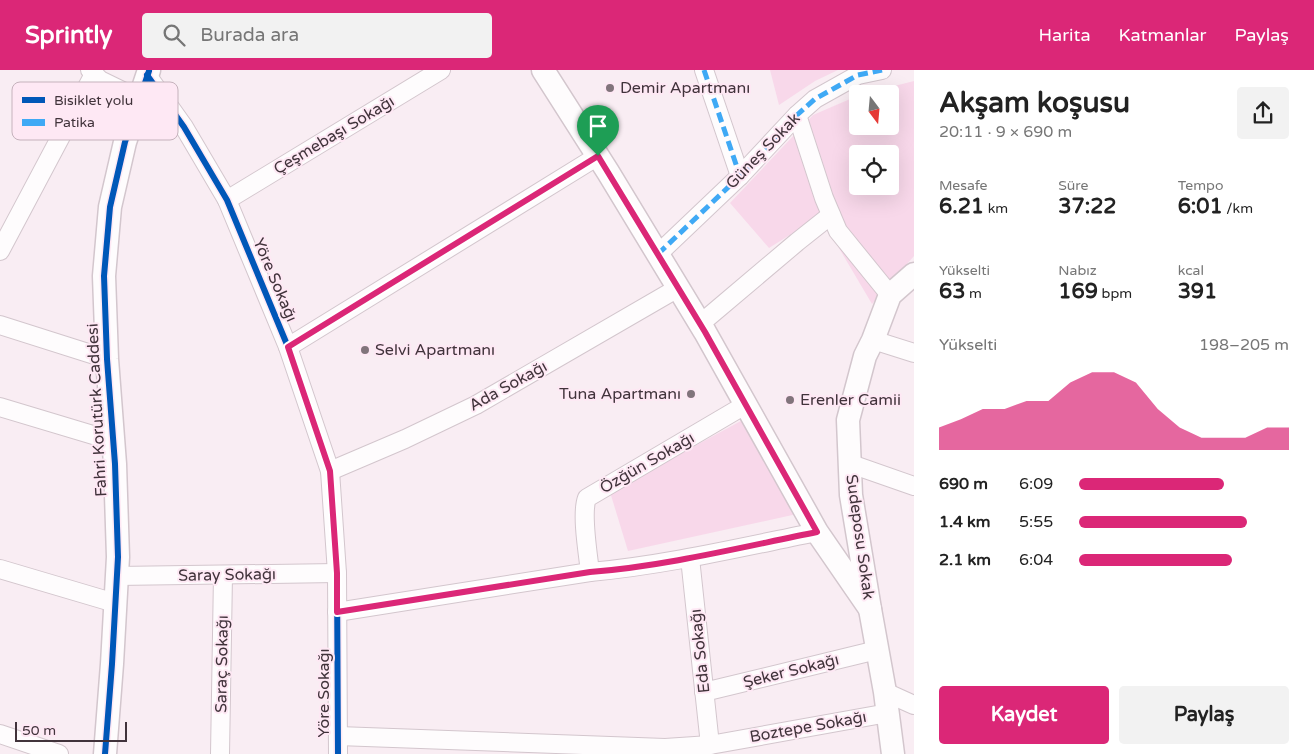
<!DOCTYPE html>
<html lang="tr">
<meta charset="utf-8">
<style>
:root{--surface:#fff;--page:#f2f2f2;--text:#222;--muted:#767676;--accent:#db2777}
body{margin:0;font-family:"Varela Round",sans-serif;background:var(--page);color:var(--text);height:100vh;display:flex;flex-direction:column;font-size:19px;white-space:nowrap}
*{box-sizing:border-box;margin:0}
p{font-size:16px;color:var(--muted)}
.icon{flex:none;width:28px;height:28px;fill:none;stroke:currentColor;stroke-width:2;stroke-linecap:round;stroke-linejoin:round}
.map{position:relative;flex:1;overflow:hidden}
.sheet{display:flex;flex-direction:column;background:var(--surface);width:400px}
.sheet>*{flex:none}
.needle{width:32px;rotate:164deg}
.tools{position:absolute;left:849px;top:15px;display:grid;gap:10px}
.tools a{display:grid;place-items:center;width:50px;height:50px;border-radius:5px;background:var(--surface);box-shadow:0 5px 20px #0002;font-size:25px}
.scale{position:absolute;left:15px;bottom:12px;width:112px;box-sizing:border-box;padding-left:5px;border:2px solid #41333b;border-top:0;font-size:14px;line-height:18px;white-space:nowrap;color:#41333b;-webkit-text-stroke:4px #fee8f4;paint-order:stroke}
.pin{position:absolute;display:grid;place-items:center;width:42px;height:42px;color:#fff;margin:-51px -21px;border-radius:50% 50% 50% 0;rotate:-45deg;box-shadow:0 0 5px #0007}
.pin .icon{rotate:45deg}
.round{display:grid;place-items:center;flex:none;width:52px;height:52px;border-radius:5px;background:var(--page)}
.overview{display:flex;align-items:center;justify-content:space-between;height:85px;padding:0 25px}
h1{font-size:28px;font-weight:700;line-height:38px}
.metrics{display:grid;grid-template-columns:repeat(3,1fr);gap:8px;height:85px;padding:5px 25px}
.metrics div{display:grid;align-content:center}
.metrics b{font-size:21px;font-weight:700}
.metrics small{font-size:14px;font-weight:400}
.metrics p{font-size:14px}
.chart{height:140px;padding:10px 25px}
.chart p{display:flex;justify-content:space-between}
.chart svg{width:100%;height:90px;margin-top:5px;fill:var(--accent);opacity:.7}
.cta{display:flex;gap:10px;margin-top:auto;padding:10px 25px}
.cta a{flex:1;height:58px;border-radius:5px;background:var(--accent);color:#fff;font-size:20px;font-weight:700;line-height:58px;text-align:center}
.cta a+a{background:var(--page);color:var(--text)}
ul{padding:0 25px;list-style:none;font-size:16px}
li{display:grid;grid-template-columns:80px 60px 1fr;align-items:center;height:38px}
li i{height:12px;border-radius:6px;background:var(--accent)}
header{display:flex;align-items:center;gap:30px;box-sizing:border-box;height:70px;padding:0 25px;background:var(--accent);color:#fff}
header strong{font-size:24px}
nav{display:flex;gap:28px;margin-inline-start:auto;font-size:18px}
.search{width:350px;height:45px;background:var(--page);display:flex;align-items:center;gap:12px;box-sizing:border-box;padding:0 18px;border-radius:5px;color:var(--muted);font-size:19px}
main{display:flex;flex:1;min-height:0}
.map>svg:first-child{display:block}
.green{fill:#f8d8ea;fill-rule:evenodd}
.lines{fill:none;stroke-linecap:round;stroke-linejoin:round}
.minor-casing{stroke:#d3c6cd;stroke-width:20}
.tertiary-casing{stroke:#d3c6cd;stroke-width:25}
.minor{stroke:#fefcfd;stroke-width:18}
.tertiary{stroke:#fefcfd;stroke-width:22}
.quiet{stroke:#3fa9f5;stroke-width:5;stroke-dasharray:10 5;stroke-linecap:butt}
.cycleway-casing{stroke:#fee8f4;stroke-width:9}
.cycleway{stroke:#0057b8;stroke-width:6}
.route-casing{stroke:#fff;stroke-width:10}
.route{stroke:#db2777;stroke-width:6}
.poi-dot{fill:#81747b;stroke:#fee8f4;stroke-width:2}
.labels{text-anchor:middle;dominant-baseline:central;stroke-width:4;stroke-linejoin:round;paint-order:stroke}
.poi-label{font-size:16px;fill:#41333b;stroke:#fee8f4;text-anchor:start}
.street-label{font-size:16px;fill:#41333b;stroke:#fee8f4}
.key{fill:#fee8f4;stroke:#c5b2bc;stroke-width:1}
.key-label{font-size:14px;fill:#41333b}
</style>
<header>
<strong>Sprintly</strong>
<div class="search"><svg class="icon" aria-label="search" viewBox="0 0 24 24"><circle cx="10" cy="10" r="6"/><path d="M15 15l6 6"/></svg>Burada ara</div>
<nav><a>Harita</a><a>Katmanlar</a><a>Paylaş</a></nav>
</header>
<main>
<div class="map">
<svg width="914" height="684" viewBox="0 0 914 684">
<rect width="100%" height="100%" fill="#f9edf3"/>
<!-- green -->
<g class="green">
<path d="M770,0h68l-23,11 -36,24z"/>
<path d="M914,11v175l-42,48 -52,-88 -51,32 -39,-45 83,-88 44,-19 1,30h32v-32h-27zM858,84h32v32h-32z"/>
<path d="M750,346l47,98 -169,37 -18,-59z"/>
</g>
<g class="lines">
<!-- minor casing -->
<g class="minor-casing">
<g id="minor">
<path d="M90,0l10,10 39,19"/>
<path d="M704,0l36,106"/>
<path d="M147,5l37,52 43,73 61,147 42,124 7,102 1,181"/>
<path d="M797,45l27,83 14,33 52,64"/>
<path d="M227,130l214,-130"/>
<path d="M0,181l94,-177"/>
<path d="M658,184l82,-78 57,-61 18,-16 43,-24 24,-5"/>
<path d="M700,254l97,-82 34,-27"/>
<path d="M0,255l107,34"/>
<path d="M873,270l41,13"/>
<path d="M288,277l310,-191"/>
<path d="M0,337l113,34"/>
<path d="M851,394l63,22"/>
<path d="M330,401l75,-32 71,-34 202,-117"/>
<path d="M690,488l20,187"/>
<path d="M0,499l115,34"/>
<path d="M590,502c-2,-18 -9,-59 -3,-74l158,-93"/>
<path d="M117,506l220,-3"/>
<path d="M337,542l253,-40c76,-7 152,-25 227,-40"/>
<path d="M704,622l173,-42"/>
<path d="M885,622l29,13"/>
<path d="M0,664l59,20"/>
<path d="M338,666l327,12 45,-3 178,-32"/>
<path d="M220,684l3,-179"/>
</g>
</g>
<!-- tertiary casing -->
<g class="tertiary-casing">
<g id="tertiary">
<path d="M543,0l65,102 97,160 112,200 53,77"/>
<path d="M105,684l7,-90 6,-107 -3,-93 -8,-105 -3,-83 6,-69 15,-65 24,-72"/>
<path d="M893,684l-8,-62 -15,-83 -19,-114 -3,-75 17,-64 8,-16 17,-45 24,-21"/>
</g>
</g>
<!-- minor -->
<use href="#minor" class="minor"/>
<!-- tertiary -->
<use href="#tertiary" class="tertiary"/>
<!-- quiet -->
<g class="quiet">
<path d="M704,0l36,106"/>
<path d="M658,184l82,-78 57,-61 18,-16 43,-24 24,-5"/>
</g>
<!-- cycleway casing -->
<g class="cycleway-casing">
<g id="cycleway">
<path d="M147,5l37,52 43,73 61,147 42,124 7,102 1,181"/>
<path d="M105,684l7,-90 6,-107 -3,-93 -8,-105 -3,-83 6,-69 15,-65 24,-71"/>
</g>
</g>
<!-- cycleway -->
<use href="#cycleway" class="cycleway"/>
</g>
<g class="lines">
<!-- route casing -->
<g class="route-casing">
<path id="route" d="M598,86l107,176 112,200c-75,15 -151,34 -227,40l-253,40v-39l-7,-102 -42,-124z"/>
</g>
<!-- route -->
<use href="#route" class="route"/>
</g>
<!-- markers -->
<g class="poi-dot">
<circle cx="610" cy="18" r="5"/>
<circle cx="365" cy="280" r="5"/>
<circle cx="691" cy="324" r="5"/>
<circle cx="790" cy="330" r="5"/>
</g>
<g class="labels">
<!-- poi labels -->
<g class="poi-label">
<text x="620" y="18">Demir Apartmanı</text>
<text x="375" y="280">Selvi Apartmanı</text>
<text x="681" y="324" text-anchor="end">Tuna Apartmanı</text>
<text x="800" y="330">Erenler Camii</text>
</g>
<!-- street labels -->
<g class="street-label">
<text transform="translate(334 65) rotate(-31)">Çeşmebaşı Sokağı</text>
<text transform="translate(763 81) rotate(-46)">Güneş Sokak</text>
<text transform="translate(275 210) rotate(67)">Yöre Sokağı</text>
<text transform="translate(508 316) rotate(-29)">Ada Sokağı</text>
<text transform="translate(97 340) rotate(-93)">Fahri Korutürk Caddesi</text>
<text transform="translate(647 393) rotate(-30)">Özğün Sokağı</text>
<text transform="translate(860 467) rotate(82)">Sudeposu Sokak</text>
<text transform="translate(227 505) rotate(-1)">Saray Sokağı</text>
<text transform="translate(700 581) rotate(-96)">Eda Sokağı</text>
<text transform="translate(222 594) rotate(-89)">Saraç Sokağı</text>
<text transform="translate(791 601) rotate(-14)">Şeker Sokağı</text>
<text transform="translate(324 623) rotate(-90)">Yöre Sokağı</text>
<text transform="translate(808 657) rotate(-10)">Boztepe Sokağı</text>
</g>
</g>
<!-- legend -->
<rect x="12" y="12" width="166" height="58" rx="8" class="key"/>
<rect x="22" y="27" width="23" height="6" fill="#0057b8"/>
<rect x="22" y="49" width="23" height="7" fill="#3fa9f5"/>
<g class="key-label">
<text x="54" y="35">Bisiklet yolu</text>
<text x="54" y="57">Patika</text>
</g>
</svg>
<div class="tools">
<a><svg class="needle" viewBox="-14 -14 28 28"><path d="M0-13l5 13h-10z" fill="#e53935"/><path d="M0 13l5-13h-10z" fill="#767676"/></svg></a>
<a><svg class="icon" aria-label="locate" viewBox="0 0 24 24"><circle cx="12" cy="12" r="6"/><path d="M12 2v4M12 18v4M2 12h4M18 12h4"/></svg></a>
</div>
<div class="scale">50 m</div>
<div class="pin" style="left:598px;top:86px;background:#1e9e55"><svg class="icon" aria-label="arrive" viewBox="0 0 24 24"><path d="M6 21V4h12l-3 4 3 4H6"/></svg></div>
</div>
<section class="sheet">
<div class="overview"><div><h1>Akşam koşusu</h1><p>20:11 · 9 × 690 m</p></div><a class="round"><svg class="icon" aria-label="share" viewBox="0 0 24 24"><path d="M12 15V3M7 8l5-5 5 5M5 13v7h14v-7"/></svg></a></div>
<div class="metrics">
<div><p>Mesafe</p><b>6.21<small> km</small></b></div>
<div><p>Süre</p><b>37:22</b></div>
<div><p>Tempo</p><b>6:01<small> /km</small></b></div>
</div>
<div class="metrics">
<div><p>Yükselti</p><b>63<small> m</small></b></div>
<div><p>Nabız</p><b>169<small> bpm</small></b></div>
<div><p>kcal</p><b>391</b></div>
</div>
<div class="chart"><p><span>Yükselti</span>198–205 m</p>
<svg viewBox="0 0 160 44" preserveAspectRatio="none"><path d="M0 44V33L10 29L20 24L30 24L40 20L50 20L60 11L70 6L80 6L90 11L100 24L110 33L120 38L130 38L140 38L150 33L160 33V44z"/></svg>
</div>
<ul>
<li><b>690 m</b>6:09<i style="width:69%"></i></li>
<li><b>1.4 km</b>5:55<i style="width:80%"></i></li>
<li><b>2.1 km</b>6:04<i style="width:73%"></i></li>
</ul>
<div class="cta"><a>Kaydet</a><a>Paylaş</a></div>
</section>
</main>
